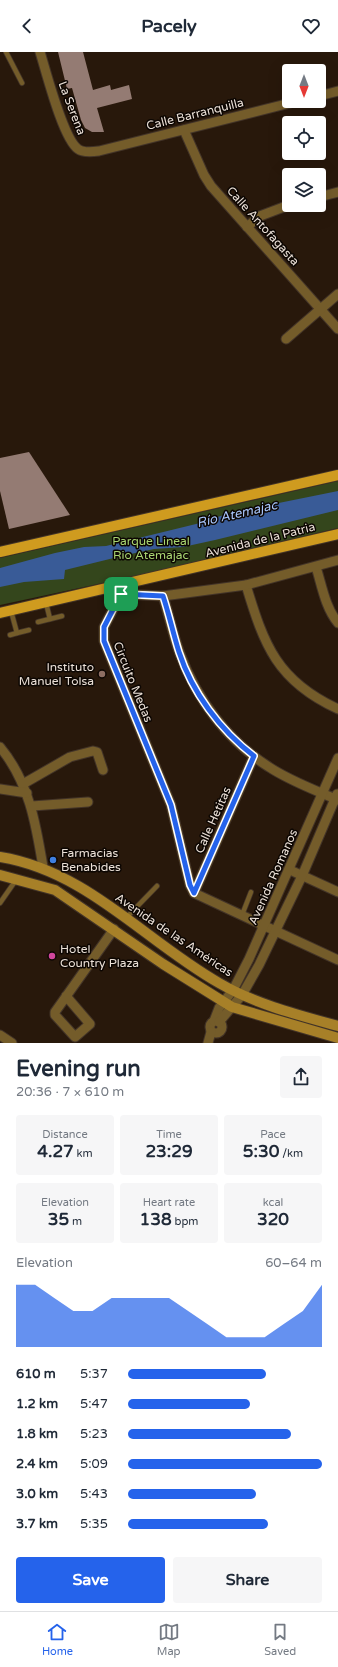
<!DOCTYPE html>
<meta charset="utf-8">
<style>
:root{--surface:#fff;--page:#f6f6f7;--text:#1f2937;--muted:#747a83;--line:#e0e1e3;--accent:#2563eb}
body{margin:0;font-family:"Varela Round",sans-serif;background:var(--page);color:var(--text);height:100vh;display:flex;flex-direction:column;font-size:15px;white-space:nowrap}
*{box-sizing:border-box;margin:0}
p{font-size:13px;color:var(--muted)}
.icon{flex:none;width:22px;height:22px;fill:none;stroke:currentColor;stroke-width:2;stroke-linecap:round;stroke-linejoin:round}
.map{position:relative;height:991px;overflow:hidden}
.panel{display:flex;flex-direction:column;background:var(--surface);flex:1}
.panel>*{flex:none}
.needle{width:26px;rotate:180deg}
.controls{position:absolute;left:282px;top:12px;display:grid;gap:8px}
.controls a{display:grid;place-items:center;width:44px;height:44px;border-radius:4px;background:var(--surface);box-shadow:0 4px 16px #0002;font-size:20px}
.pin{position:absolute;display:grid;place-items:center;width:34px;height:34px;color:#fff;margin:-17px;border-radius:8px;box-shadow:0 2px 6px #0006}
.round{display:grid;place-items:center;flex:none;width:42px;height:42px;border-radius:4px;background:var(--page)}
.overview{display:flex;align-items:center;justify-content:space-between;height:68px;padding:0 16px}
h1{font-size:22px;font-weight:700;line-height:30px}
.stats{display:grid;grid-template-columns:repeat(3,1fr);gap:6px;height:68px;padding:4px 16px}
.stats div{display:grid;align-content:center;border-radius:4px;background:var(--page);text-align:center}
.stats b{font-size:17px;font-weight:700}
.stats small{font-size:11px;font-weight:400}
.stats p{font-size:11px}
.chart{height:112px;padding:8px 16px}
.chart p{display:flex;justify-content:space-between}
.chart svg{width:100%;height:72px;margin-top:4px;fill:var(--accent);opacity:.7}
.action{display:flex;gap:8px;margin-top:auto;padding:8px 16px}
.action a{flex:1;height:46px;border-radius:4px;background:var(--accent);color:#fff;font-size:16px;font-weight:700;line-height:46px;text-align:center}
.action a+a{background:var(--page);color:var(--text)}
ul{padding:0 16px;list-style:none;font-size:13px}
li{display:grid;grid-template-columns:64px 48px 1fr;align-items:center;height:30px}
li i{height:10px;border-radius:5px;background:var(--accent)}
header{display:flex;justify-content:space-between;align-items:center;height:52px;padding:0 16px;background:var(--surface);font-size:18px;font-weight:700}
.dock{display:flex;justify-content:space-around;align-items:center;height:56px;border-top:1px solid var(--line);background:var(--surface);font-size:11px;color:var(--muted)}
.dock a{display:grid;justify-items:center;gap:2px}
.dock .selected{color:var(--accent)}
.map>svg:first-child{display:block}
.green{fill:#34461c}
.water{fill:#395b97}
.building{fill:#947b73}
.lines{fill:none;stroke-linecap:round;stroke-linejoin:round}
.service-casing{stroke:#433428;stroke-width:6}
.minor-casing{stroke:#433428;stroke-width:11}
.secondary-casing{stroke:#433428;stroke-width:12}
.primary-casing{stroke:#433428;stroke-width:12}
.service{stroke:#745c2a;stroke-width:4.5}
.minor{stroke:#745c2a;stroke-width:9}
.secondary{stroke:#a78028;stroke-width:10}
.primary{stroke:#cf9b1f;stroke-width:10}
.route-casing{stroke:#fff;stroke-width:8}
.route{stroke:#2563eb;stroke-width:5}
.education-dot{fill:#8d6e63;stroke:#0c0602;stroke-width:1.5}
.shop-dot{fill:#3f7fe0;stroke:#0c0602;stroke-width:1.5}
.hotel-dot{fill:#d1479c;stroke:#0c0602;stroke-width:1.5}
.labels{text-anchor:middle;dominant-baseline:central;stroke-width:3;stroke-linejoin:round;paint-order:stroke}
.street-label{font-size:12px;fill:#ebe0d7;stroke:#0c0602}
.park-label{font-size:12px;fill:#a9d572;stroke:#0c0602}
.poi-label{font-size:12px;fill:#ebe0d7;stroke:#0c0602;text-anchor:start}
.water-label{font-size:13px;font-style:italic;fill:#a8c6fb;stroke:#0c0602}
</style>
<header><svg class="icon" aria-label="back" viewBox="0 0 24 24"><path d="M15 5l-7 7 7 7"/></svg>Pacely<svg class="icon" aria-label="heart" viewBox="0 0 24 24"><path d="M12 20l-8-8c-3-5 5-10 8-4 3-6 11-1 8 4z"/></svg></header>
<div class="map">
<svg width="338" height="991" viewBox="0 0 338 991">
<rect width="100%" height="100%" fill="#28180b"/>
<!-- green -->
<path class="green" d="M338,429v47l-184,44 -154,33v-47z"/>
<!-- water -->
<path class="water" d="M338,439v19l-123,30 -32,7 -29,2 -28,6 -61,15 -1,9 -40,3 -24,5v-19l55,-15 29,-6 22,-1 90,-22 34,-11z"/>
<!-- building -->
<g class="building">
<path d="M58,0h25l10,38 17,-5 1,5 18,-5 3,14 -35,9 7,24h-12l-7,-4 -4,-8 -9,-32 -5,1z"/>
<path d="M29,400l41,63 -61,14 -9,-38v-33z"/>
</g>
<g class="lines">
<!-- service casing -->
<g class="service-casing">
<g id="service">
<path d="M6,0l16,31"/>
<path d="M46,551l4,16"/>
<path d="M11,559l6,22 12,-3"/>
<path d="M38,570l24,-6"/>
<path d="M10,583l7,-2"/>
<path d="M0,851l16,-23"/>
<path d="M242,863l9,-23"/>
<path d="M126,866l31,-32"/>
</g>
</g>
<!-- minor casing -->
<g class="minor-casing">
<g id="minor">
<path d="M40,0c6,19 23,87 38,97 5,4 14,3 21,2l199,-50"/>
<path d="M319,44l19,-5"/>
<path d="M184,78l20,45 7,11 127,143"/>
<path d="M319,145l19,-5"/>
<path d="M247,175l13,-11 29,-11"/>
<path d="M286,287l52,-45"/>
<path d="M316,515c6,19 9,40 22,56"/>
<path d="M246,533c18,60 31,96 92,124"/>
<path d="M121,542l-17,33v14l67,164 19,80 4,8 144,67"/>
<path d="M121,542l42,2 83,-11 92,-25"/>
<path d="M163,544c6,19 10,39 17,58 17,46 48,87 89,113 21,14 46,23 69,33"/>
<path d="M0,695c29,35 36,77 43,120"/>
<path d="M23,732l47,-27 23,-6 4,1 6,18"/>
<path d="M0,737l27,4"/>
<path d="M32,754l56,-4"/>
<path d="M290,818l48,22"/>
<path d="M194,841l60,-137"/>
<path d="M66,944l24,28 -15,13 -20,-22v-3l59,-83"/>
<circle cx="216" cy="975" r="6"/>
<path d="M214,969l5,-13 14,-18 16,-31 89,-201"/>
<path d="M219,970l23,-27 17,-30 43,-89 35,-82"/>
<path d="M0,983l12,8"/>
<path d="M208,991l3,-11"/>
</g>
</g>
<!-- secondary casing -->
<g class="secondary-casing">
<g id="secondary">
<path d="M0,805c87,14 145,84 219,126 36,21 79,32 119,43"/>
<path d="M0,823l55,15 108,74 69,43 106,31"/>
</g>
</g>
<!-- primary casing -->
<g class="primary-casing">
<g id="primary">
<path d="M0,500l338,-77"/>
<path d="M0,561l338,-79"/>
</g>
</g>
<!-- service -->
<use href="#service" class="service"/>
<!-- minor -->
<use href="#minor" class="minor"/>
<!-- secondary -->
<use href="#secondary" class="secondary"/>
<!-- primary -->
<use href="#primary" class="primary"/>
</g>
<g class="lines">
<!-- route casing -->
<g class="route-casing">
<path id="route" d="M121,542l42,2c6,18 10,37 16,56 13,40 41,78 75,104l-60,137 -4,-8 -19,-80 -67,-164v-14z"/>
</g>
<!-- route -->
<use href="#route" class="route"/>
</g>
<!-- markers -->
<circle class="education-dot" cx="102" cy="622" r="4"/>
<circle class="shop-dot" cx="53" cy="808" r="4"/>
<circle class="hotel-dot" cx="52" cy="904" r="4"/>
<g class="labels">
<!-- street labels -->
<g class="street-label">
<text transform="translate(72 56) rotate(69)">La Serena</text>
<text transform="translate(195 62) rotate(-14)">Calle Barranquilla</text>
<text transform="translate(263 174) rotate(48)">Calle Antofagasta</text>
<text transform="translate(260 488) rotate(-14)">Avenida de la Patria</text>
<text transform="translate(133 630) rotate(68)">Circuito Medas</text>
<text transform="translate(213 768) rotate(-66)">Calle Hetitas</text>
<text transform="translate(273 825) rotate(-66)">Avenida Romanos</text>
<text transform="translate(174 883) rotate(34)">Avenida de las Américas</text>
</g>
<!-- park labels -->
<g class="park-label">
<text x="151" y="489">Parque Lineal<tspan x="151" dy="14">Rio Atemajac</tspan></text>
</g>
<!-- poi labels -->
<g class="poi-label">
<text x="94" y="615" text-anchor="end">Instituto<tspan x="94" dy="14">Manuel Tolsa</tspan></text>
<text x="61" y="801">Farmacias<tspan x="61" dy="14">Benabides</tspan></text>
<text x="60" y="897">Hotel<tspan x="60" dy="14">Country Plaza</tspan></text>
</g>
<!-- water labels -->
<g class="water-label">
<text transform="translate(237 462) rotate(-13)">Río Atemajac</text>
</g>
</g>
</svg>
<div class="controls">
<a><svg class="needle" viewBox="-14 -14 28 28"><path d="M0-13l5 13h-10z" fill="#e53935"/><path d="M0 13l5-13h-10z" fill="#747a83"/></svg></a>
<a><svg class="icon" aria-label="locate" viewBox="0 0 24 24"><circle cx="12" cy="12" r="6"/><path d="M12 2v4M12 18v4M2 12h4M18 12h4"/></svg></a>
<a><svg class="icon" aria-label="layers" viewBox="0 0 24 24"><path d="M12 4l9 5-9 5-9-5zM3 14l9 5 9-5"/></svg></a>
</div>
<div class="pin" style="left:121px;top:542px;background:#1e9e55"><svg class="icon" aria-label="arrive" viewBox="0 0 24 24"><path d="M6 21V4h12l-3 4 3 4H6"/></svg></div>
</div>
<section class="panel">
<div class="overview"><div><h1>Evening run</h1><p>20:36 · 7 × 610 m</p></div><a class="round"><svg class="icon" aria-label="share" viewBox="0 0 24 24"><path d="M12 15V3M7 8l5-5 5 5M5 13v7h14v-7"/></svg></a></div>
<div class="stats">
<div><p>Distance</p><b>4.27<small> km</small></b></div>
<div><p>Time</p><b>23:29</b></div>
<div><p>Pace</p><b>5:30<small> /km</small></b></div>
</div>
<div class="stats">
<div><p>Elevation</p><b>35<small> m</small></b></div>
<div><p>Heart rate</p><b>138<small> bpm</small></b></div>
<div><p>kcal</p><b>320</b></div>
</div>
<div class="chart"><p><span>Elevation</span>60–64 m</p>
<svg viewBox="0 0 160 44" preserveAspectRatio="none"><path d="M0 44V6L10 6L20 14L30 22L40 22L50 14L60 14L70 14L80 14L90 22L100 30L110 38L120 38L130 38L140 30L150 22L160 6V44z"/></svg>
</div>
<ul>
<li><b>610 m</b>5:37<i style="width:71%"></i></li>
<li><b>1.2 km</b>5:47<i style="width:63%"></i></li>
<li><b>1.8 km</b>5:23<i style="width:84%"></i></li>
<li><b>2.4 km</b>5:09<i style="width:100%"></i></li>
<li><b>3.0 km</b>5:43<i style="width:66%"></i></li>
<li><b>3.7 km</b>5:35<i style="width:72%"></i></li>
</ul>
<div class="action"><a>Save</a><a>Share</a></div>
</section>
<nav class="dock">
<a class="selected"><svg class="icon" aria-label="home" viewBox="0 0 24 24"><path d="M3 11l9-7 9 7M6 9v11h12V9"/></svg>Home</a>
<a><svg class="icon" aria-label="map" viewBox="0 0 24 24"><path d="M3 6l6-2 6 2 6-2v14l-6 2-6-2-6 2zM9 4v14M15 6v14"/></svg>Map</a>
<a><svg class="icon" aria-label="saved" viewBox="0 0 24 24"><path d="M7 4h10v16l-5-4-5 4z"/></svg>Saved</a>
</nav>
